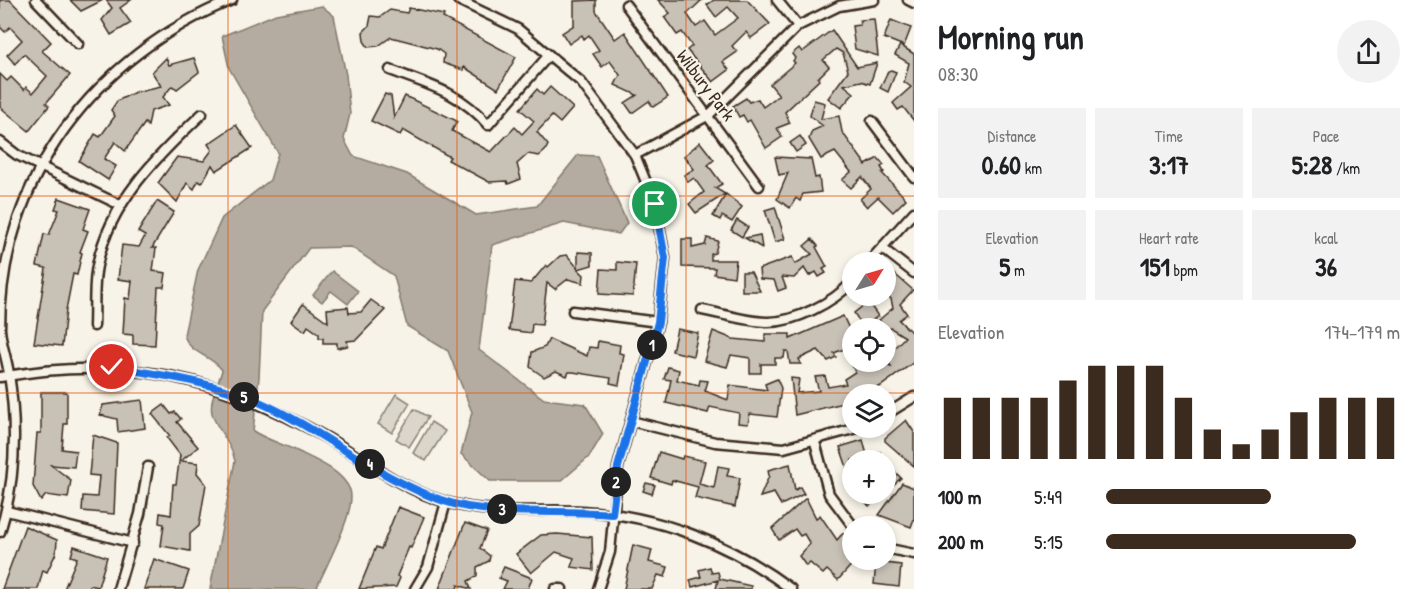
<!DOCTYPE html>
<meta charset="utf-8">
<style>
:root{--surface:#fff;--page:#f2f2f2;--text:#202124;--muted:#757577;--accent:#3b2a1e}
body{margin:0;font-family:"Patrick Hand",sans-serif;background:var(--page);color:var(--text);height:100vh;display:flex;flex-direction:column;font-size:22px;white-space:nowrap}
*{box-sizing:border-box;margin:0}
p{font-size:20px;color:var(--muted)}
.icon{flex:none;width:33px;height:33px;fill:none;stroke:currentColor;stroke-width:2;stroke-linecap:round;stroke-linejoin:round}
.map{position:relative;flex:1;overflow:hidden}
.side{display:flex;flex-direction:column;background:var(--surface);width:510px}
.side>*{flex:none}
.needle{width:39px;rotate:53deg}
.fabs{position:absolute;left:842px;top:252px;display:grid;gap:12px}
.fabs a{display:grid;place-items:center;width:54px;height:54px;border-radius:50%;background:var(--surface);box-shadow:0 3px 9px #0003;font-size:30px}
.pin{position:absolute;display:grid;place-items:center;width:51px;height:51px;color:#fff;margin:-26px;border:3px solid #fff;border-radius:50%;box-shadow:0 2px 6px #0007}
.km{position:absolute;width:30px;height:30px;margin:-15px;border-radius:50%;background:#222;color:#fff;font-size:16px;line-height:30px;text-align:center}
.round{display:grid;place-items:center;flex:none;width:63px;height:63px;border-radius:32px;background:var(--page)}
.overview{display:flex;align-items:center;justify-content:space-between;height:102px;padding:0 24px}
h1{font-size:33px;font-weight:700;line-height:45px}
.stats{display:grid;grid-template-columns:repeat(3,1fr);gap:9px;height:102px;padding:6px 24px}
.stats div{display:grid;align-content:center;border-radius:0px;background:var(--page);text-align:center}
.stats b{font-size:26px;font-weight:700}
.stats small{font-size:16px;font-weight:400}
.stats p{font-size:16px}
.chart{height:168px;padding:12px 24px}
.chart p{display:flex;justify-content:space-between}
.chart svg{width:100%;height:108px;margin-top:6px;stroke:var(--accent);stroke-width:6}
ul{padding:0 24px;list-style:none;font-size:20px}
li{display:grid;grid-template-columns:96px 72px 1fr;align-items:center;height:45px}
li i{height:15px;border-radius:8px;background:var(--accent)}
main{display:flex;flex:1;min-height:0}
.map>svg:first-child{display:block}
.green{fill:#dbd6cb;stroke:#8b8074;stroke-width:1.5}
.water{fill:#b4aca0;stroke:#84786c;stroke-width:1.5}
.building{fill:#c8c1b6;stroke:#3b2a1e;stroke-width:1.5}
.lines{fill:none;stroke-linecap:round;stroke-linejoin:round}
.street-casing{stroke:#3b2a1e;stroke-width:13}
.street{stroke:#f7f3e8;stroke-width:8}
.route-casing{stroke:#fff;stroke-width:12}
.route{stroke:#1a73e8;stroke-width:8}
.grid{fill:none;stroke:#e8590c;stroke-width:1.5;stroke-opacity:0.55}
.labels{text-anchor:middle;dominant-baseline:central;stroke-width:4.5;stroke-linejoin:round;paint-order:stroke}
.street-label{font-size:18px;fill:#3b2a1e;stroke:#f7f3e8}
</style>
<main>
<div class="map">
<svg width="914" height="589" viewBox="0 0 914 589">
<rect width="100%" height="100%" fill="#f7f3e8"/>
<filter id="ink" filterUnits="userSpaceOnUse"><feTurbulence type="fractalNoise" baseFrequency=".0167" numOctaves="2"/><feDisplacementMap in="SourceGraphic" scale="12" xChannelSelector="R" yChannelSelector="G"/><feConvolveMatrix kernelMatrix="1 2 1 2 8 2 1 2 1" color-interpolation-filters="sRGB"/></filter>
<g filter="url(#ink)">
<!-- green -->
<g class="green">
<path d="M396,394l14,9 -18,30 -14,-9z"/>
<path d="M414,409l14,8 -19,30 -13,-8z"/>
<path d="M431,422l14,9 -19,30 -13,-8z"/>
</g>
<!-- water -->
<g class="water">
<path d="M322,6l12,10 12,59 4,39 -6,25 9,17 54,18 69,41 61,-9 41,-51 19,1 30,67 -8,11 -55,-11 -72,22 -13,105 65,49 41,5 18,30 -14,23 -28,24h-71l-29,-27 11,-42 -24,-61 -41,-25 -13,-50 -43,-29 -42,1 -47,63 -3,67 -6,53c14,9 27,12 42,19 18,9 47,20 55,40 7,20 -25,78 -34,99h-106l25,-128c-4,-20 -21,-35 -23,-48 -3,-13 7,-30 10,-43 -11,-16 -31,-14 -38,-35l14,-65 24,-52 48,-38 8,-27 -49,-85 -7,-32 54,-22z"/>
<path d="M332,271l26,20 -10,13 -17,-13 -9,11 -9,-7z"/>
</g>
<!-- building -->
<g class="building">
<path d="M0,0h10l41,42 -9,9 28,24 -24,28 3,3 -20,25 -29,-24v-33l7,7 4,-4 13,13 2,-3 7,6 14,-17 -23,-22 -9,10 -8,-9 15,-15 -12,-13 -5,5 -5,-5z"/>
<path d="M70,0h33l-22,11z"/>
<path d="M106,0h25l-11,8 11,15 -20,12 -9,-15 10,-12z"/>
<path d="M596,0v11l19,28 10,-7 43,65 -15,10 -4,-6 -17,12 -7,-10 12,-8 -22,-10 5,-10 -10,-14 -8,6 -9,-13 6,-4 -10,-15 -5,4 -2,-4 -13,9 -7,-11 12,-8v-24z"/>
<path d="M658,0h44l-15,14 9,13 9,-6 10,14 23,-17 -10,-11 -12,10 -9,-12 7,-5h33l23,24 -19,14 -5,-6 -14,14 5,6 -14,10 6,8 -16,12 -26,-32 5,-4 -10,-14 -5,3 -13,-18 6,-4z"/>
<path d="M409,8l35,7 -1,3 73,39 -18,32 -34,-22 -1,3 -20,-7 1,-9 -7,-5 -46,-12 -13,9 -10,1 -4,-6 -1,-9 6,-6 2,-10 9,1 10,-7 17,3z"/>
<path d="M874,19l4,37 -23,-7 -3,-23 8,-1v-5z"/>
<path d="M891,20l20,8 -7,18 -20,-8z"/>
<path d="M832,30l25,37 20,-4 -7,21 -9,-3 -17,4 10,8 -13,15 -13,-10 20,-27 -5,-18 -7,-4 -13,11 6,7 -11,11 1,2 -34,32 5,11 -13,5 5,9 -16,11 -16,-28 -3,2 -4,-7 -4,2 -6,-11 13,-8 3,4 9,-3 5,8 16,-12 -9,-11 25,-21 -2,-2 2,-3 -3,-4 7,-6 3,4z"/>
<path d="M900,45l14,9v67l-11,-14 -5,3 -5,-7 18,-16 -7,-5 5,-19 -14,-8z"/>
<path d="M166,58l3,7 25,-7 5,14 -22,17 -5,-3 -9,11 6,8 -18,6 -3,15 -3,-3 -20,28 -10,-9 -11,17 12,7 -8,14 -29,-19 16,-27 5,3 15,-21 -4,-6 6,-9 18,-9 26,-6 -9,-14z"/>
<path d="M891,70l5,2 -8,20 -8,-4 8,-17z"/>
<path d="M550,87l23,21 -13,15 -8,-7 -15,16 11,13 -3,6 -6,5 -11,-2 -11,10 4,15 -13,5 -1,-3 -18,1 -41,-22 2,-3 -47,-27 -3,5 -29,-14 14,-27 6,2 3,22 11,-22 52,25 -5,10 39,21 24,-25 7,7 12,-13 -14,-12 17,-20 6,6z"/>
<path d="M814,100l11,3 -4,16 18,-3 3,16 24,33 12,-7 6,7 -3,2 3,5 -2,1 24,26 -13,13 -15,-15 -11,10 -7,-8 11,-10 -9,-12 -11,11 -9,-8 9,-8 -16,-20 -14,7 -12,-20 3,-8 11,-5 -13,-10z"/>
<path d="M236,125l16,23 -36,23 -4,-6 -10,18 -4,-2 -4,8 -7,-6 -10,19 -19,-19 19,-26 27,4 8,-11 -4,-6z"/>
<path d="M800,136l6,9 -10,7 -6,-9z"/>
<path d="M700,142l14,18 -6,5 14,19 -7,4 10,6 -29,19 -7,-9 15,-12 -10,-14 -6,4 -4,-7 10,-6 -10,-13z"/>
<path d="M775,157l36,2 4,19 4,-1 2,15 -18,2 -3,7 -4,-3 -6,10 -13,-9 11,-26 -9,2z"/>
<path d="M726,194l16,13 -10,15 -10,-6 -2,4 -7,-4z"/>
<path d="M59,198l31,11 -7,20 5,2 -8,21 2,1 -5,22 -4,-1 -7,36 -4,36 -28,-3 12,-75 -9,-2 7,-32 5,1 10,-25 -4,-1z"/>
<path d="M157,201l17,11 -22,36h4l-3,23 13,2 -2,14h-6l-3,58 -22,-1v-9l-10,-1 2,-36 5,1 2,-18 -14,-2 4,-34 17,2 6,-11 -7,-4z"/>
<path d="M775,207l10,32 -10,3 -10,-32z"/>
<path d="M737,220l11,7 -6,10 -11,-7z"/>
<path d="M760,235l2,13 -17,-10z"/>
<path d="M707,238l11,3 -3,12 -4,1v6h25l-2,17 -20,-3 1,-6 -33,-1v-28h10v9l13,-3z"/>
<path d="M812,239l6,7 -2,1 11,20 -4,2 3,4 -7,4 -3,-5 -7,4 -5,-8 -10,10 -12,-1 4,11 -8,3 -4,-11 -14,-1 -1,-10 33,-12 3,7 17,-10 -8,-8z"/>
<path d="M578,252l14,1v12l-14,4 6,6 -1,8 -15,-4 -13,10 -8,-6 -5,42 -10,-1 -1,9 -22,-3 6,-49 16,2 15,-18 2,2 12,-11 7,-1 11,13z"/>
<path d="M617,262l19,2 -3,32 -34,-2 2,-25 16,1z"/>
<path d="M890,270l23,20 -13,14 7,10 -8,6 15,15v27l-33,24 -19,8h-10v5l-5,3 -52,13 -4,-37 8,1 -2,14 22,-2 -4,-14 10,-1 3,11 18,-3 -2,-5 11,-7 -5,-10h12l3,5 14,-5 12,4 -6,-9 20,-20 -14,-9 -4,2 -8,-10 14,-12 -2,-9 -6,-5v-18z"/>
<path d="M742,272h9l9,19h-18z"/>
<path d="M371,300l14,10 -29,30 -9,1 1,5 -11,2v-5h-14v-5h-4v-4l-11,-8 -3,5 -14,-10 12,-17 25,18 -1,-13 21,-2 1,6 12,-1z"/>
<path d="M868,302l10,14 -15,11 -9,-14z"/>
<path d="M843,316l9,19v11l-18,7 2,4 -8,4 -10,-11 -19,9 2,5h-11l-2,-13h-3l-1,7h-9v6h-14v9h-11v-15l-19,-3 -4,12 -23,-6 9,-30 20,8 32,3v-8h25v5z"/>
<path d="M677,329l21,4 -5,23 -21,-5z"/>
<path d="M549,339l38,17 2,-9 8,1 1,-7 22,4 -1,8 5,1 -5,31 -9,-2 1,-5 -38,-6h-4l-2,4 -11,-5 -12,6 -14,-10 2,-15 13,-5z"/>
<path d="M668,367l11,3 -2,10 22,5 1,-5 8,1 -3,10 23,9 2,-15 37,5 -2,-6 12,-5 4,9 -4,29 -27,-3 -2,10 -10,-1 1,-10 -29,-6 -2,6 -42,-10 5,-23 -7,-1z"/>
<path d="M41,392h26v32h-3l-2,25 14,2 -2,16 -23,-2 20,15 -3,18 -22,-3 -5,6 -8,-15 4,-53h4z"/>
<path d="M142,400l3,28 -27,4 -1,-13 -17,-4 3,-10z"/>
<path d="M164,405l7,9 4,-2 6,7 -4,3 21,25 -17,14 17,2 -1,10 9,11 -7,42 -9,8v17l-29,-5 3,-22 -5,-1 1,-10 11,2 2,-31h3l4,-29 -13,-17 3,-2 -18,-22z"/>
<path d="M906,420l8,12v34l-29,-25v-3z"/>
<path d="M93,435l24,8 -3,71 -32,-3 1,-15 14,1 2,-21 -10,-1z"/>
<path d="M863,440l4,15 13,-3 5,8h-33l-1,19 -11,-32z"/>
<path d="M659,452l23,7 1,-3 22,5 -6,23 15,4 4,-22 11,2 -2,8 13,2 -5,29 -40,-9 3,-11 -26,-7 -1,4 -20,-6z"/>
<path d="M790,464l5,26 5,-3 4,7 -23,11 -7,-12 -14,4 9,-21 -1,-6z"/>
<path d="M893,470l8,8 -16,14v-13z"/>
<path d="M646,483l9,2 -3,9 -9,-3z"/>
<path d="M902,483l12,5v31l-3,8 -32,-12z"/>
<path d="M858,494h26l-15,12z"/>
<path d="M806,498l10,20 4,-3 17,25 6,-7 9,9 -7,8 7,10h4l-18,20 -11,-10 -4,4 -13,-11 -4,3 -7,-10 11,-12 -6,-10 -4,2 -5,-7 -16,11 -7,-11z"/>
<path d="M398,507l26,10 -13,31 -2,-1 -12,29 3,2 -4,9 -37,2 17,-42 5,2z"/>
<path d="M465,523l22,8 -7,17 10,8 -1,5 -12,6v9l-9,5 3,8 -13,-4 -1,4h-18z"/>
<path d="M25,526l32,14 -1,13 -9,19 -4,-2 -5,19h-36z"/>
<path d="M557,534l35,3 1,33 -22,-3 3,-9 -18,-6 -25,21 -15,-19 25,-19z"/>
<path d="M633,545l19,5 -3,12 19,5 -3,10 -7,-2 -6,14h-28z"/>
<path d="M74,546l33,11 -9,30 -8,-2 -1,4h-25l13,-31 -6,-2z"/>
<path d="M154,559l35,12 -6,18h-39z"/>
<path d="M876,562l25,3 -2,22 -25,-3z"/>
<path d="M504,567l28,11 -4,11h-25l4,-8 -8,-3z"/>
<path d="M710,567l2,6 6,-1 2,7 31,7v3h-35l2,-9 -26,7 -2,-7 11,-3 -2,-7z"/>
</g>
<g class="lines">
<!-- street casing -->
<g class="street-casing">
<g id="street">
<path d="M36,0l42,44"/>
<path d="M458,0l60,29 63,53 54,73 20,49 10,54 -7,64 -40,145 -8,85 -12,37"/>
<path d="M777,0l21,26"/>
<path d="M908,0l6,3"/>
<path d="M626,5l133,181"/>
<path d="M390,70c39,15 70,22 98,55l61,-70"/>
<path d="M872,121l42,56"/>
<path d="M0,142l17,13 103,50"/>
<path d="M635,155l74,-40 89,-89 41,-20 35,-6"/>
<path d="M882,248l32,25"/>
<path d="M869,262l45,-50"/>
<path d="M702,310c21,4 43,11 64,12 28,1 68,-20 86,-40"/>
<path d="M573,311l85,11"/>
<path d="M94,326c1,-19 -1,-41 3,-60 12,-63 60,-110 105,-152"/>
<path d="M0,377c124,-22 218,-1 327,61 38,22 76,52 119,64 44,13 91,7 136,9 76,4 149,33 209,78"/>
<path d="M885,415l29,-18"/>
<path d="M631,421l84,21 69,6 73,-20"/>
<path d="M815,442l14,52 24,32"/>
<path d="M7,511l126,32"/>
<path d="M0,532c16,-51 17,-106 9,-158 -2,-15 -8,-30 -9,-45 0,-151 96,-274 232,-329"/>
<path d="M885,548l29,6"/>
<path d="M118,589l22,-75 8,-47"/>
<path d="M415,589l13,-22 18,-65"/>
<path d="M555,589h7"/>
</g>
</g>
<!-- street -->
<use href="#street" class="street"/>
</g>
</g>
<g class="lines" filter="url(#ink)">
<!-- route casing -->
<g class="route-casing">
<path id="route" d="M112,367c50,8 100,15 147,35 64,28 119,77 185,99 45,16 118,8 168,13l6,-47 40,-145 7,-64 -10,-54"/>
</g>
<!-- route -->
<use href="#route" class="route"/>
</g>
<!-- grid -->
<path class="grid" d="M228,0v589M457,0v589M686,0v589M0,196h914M0,393h914"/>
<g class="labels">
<!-- street labels -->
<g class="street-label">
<text transform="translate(706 85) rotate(53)">Wilbury Park</text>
</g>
</g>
</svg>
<div class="fabs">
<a><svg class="needle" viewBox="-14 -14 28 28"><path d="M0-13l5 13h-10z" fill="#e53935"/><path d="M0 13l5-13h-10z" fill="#757577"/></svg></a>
<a><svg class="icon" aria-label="locate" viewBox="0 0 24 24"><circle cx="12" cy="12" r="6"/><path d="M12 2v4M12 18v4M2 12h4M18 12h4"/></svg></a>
<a><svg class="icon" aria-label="layers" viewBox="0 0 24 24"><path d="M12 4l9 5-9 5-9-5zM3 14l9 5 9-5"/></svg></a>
<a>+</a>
<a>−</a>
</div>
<div class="pin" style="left:655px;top:204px;background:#1e9e55"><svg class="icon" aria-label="arrive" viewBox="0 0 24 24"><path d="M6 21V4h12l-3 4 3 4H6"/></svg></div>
<div class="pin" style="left:112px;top:367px;background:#d93025"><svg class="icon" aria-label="check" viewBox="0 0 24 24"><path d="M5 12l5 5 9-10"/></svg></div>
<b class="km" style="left:652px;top:345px">1</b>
<b class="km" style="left:616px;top:482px">2</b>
<b class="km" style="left:502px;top:509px">3</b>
<b class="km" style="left:370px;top:464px">4</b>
<b class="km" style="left:244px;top:397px">5</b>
</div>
<section class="side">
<div class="overview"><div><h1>Morning run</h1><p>08:30</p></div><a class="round"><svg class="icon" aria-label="share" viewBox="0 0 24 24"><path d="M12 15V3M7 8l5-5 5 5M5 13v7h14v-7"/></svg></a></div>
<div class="stats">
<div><p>Distance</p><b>0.60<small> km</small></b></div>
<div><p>Time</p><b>3:17</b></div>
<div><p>Pace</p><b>5:28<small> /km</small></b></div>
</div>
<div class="stats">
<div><p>Elevation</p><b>5<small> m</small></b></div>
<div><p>Heart rate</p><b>151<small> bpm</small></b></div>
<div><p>kcal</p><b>36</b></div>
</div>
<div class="chart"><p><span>Elevation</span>174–179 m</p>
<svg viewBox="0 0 160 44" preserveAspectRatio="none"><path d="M5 44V19M15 44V19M25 44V19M35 44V19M45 44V12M55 44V6M65 44V6M75 44V6M85 44V19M95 44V32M105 44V38M115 44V32M125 44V25M135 44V19M145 44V19M155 44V19"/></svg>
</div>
<ul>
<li><b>100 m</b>5:49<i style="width:56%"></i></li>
<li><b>200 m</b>5:15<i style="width:85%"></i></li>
</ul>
</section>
</main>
